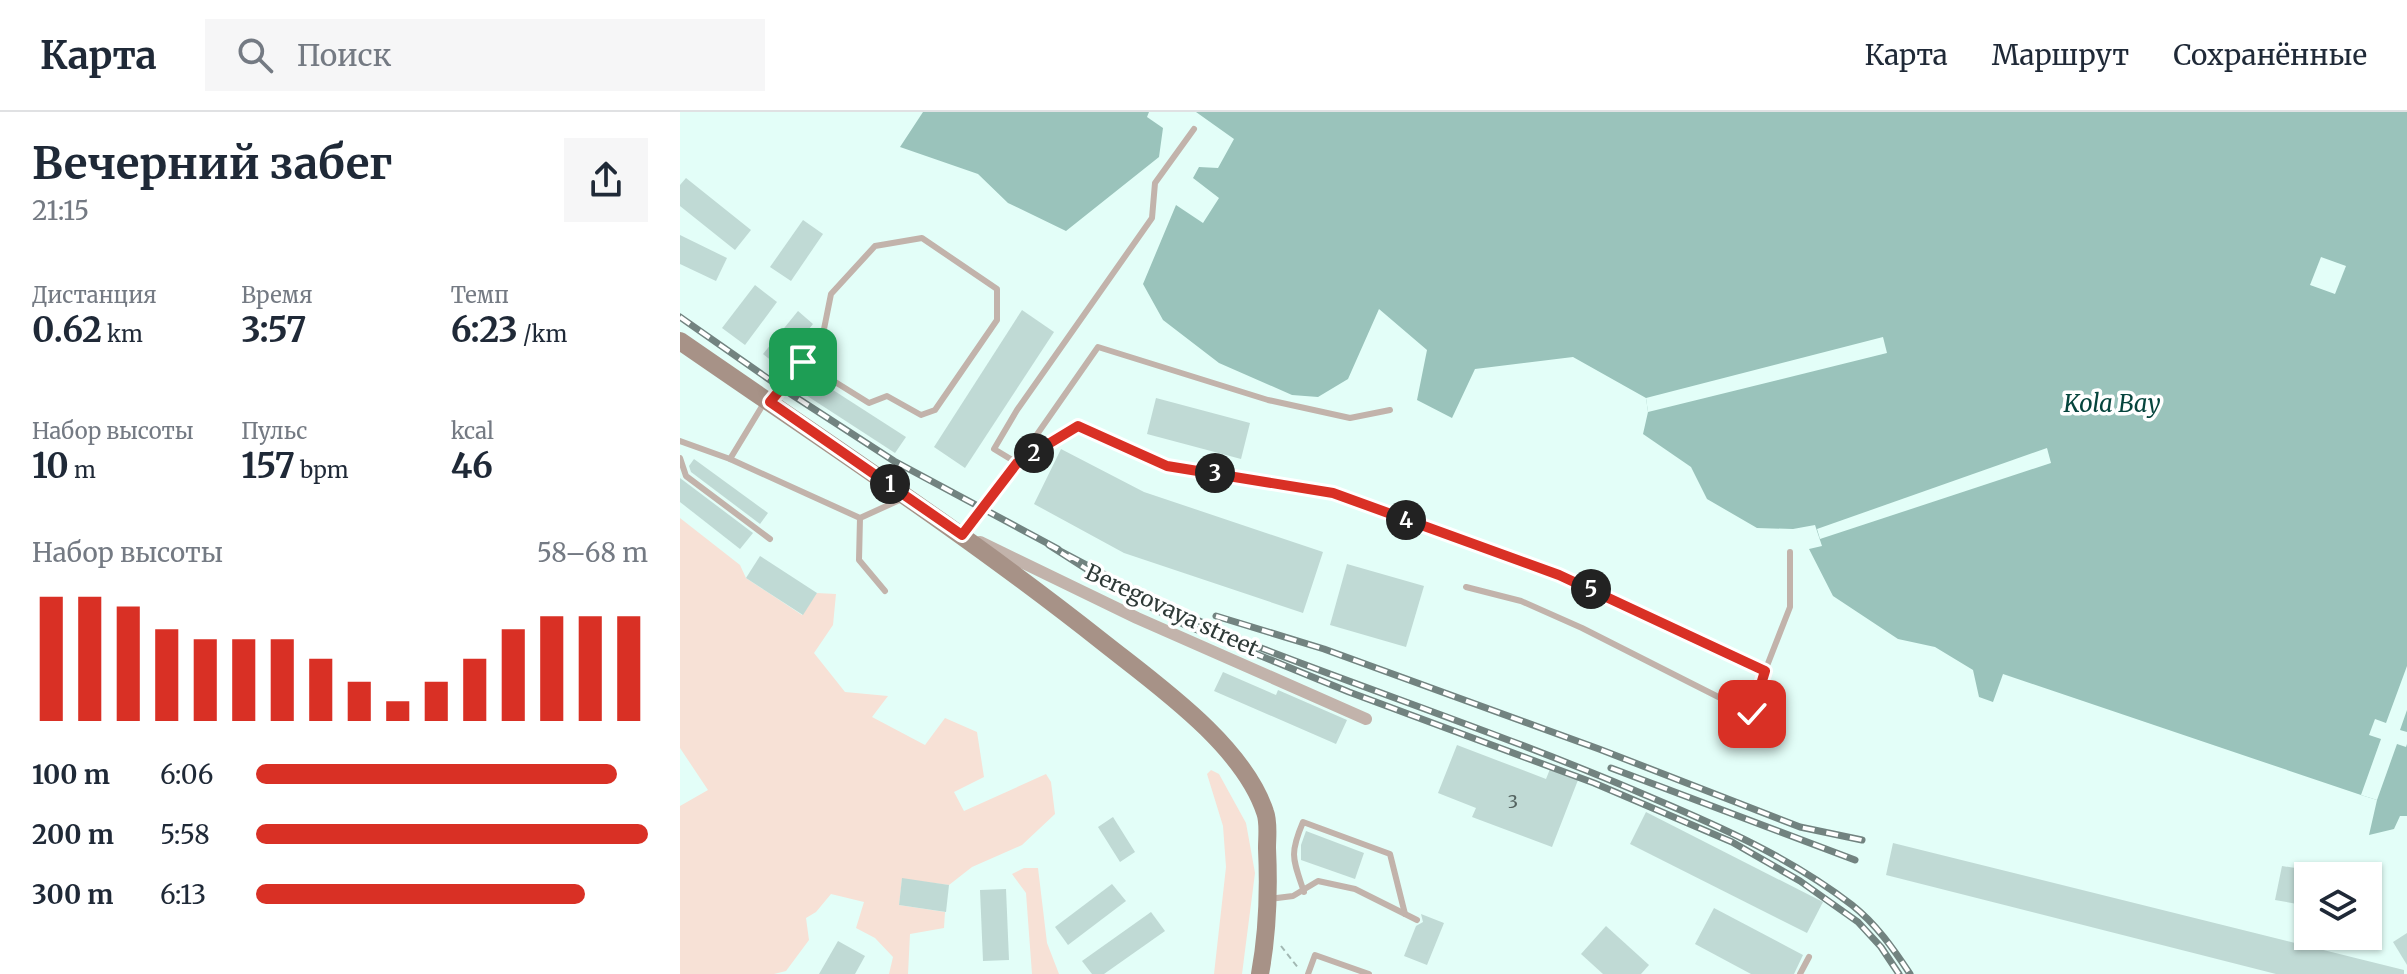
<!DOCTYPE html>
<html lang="ru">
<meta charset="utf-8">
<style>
:root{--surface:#fff;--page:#f6f6f7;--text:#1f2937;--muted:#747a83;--line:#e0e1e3;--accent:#d93025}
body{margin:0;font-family:Merriweather,serif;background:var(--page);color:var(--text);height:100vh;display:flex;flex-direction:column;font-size:30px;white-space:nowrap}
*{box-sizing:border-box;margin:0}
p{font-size:26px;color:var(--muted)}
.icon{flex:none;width:44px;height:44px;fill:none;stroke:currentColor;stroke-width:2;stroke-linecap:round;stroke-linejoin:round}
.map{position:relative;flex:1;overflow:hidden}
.drawer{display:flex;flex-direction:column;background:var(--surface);width:680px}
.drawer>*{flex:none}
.fabs{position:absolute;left:1614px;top:750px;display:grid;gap:16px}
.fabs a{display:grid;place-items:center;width:88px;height:88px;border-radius:0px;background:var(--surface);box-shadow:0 2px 6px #0004;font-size:40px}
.pin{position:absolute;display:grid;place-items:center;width:68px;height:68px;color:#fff;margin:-34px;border-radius:16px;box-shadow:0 4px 12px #0006}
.km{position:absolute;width:40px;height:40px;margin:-20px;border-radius:50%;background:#222;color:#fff;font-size:22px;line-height:40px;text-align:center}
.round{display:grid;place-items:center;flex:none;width:84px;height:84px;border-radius:0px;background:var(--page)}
.overview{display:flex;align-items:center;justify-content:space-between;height:136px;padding:0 32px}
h1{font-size:44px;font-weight:700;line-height:60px}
.figures{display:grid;grid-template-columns:repeat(3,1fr);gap:12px;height:136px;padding:8px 32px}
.figures div{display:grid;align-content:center}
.figures b{font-size:34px;font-weight:700}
.figures small{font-size:22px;font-weight:400}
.figures p{font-size:22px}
.chart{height:224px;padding:16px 32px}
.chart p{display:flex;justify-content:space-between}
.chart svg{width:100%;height:144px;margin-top:8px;stroke:var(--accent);stroke-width:6}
ul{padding:0 32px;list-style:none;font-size:26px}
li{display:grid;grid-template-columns:128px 96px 1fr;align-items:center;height:60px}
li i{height:20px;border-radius:10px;background:var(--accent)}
header{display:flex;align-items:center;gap:48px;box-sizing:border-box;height:112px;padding:0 40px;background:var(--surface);border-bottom:2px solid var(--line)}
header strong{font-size:38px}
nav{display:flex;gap:44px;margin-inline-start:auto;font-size:28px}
.search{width:560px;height:72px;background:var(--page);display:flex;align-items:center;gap:20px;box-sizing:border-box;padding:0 28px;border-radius:0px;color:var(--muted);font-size:30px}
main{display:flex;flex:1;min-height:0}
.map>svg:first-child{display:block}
.green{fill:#f7e1d6}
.water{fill:#9ac3bb}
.pier{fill:#e3fef8}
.building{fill:#c0dad5}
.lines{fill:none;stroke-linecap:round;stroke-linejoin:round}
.path{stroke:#a2b8b3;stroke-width:2;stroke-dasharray:6 4;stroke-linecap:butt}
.lane{stroke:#c2b3ab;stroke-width:6}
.street{stroke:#c2b3ab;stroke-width:12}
.secondary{stroke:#a79287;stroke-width:18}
.rail-casing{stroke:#728380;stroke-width:7}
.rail{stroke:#fff;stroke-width:4;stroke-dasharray:12;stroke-linecap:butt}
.route-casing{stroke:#fff;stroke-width:16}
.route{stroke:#d93025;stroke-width:10}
.labels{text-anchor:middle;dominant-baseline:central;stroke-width:7;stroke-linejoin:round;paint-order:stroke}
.number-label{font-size:18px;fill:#53625f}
.street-label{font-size:22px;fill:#2f3a38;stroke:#fff}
.water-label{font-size:24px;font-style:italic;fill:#06453d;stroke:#fff}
</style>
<header>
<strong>Карта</strong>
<div class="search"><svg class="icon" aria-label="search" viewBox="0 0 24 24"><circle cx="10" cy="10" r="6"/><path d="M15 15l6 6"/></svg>Поиск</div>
<nav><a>Карта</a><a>Маршрут</a><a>Сохранённые</a></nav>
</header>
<main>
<section class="drawer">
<div class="overview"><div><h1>Вечерний забег</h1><p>21:15</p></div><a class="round"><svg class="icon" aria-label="share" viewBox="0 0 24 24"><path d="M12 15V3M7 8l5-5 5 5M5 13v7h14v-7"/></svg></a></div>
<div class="figures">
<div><p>Дистанция</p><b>0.62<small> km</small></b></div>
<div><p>Время</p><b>3:57</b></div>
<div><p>Темп</p><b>6:23<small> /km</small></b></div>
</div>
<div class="figures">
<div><p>Набор высоты</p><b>10<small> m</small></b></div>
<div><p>Пульс</p><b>157<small> bpm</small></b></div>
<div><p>kcal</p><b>46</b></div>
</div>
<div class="chart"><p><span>Набор высоты</span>58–68 m</p>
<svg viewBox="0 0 160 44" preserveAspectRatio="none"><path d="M5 44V6M15 44V6M25 44V9M35 44V16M45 44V19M55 44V19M65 44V19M75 44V25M85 44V32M95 44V38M105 44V32M115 44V25M125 44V16M135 44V12M145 44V12M155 44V12"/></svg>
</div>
<ul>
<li><b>100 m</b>6:06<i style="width:92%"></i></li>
<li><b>200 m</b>5:58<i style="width:100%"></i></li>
<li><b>300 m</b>6:13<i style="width:84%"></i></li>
</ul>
</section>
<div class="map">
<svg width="1727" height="862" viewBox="0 0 1727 862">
<rect width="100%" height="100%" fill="#e3fef8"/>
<!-- green -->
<g class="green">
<path d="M0,406l60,47 6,13 56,37 15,-22 19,1 -3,31 -19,28 31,39 43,4 -16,21 53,28 20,-27 32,14 7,45 -30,15 10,19 82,-37 5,8 4,32 -33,31 -50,22 -23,18 -47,-6 -3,26 46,7 -1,16 -34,6 -2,40h-19l4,-17 -18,-19 -19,-10 8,-26 -33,-8 -15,18 -10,6 3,22 -23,31 -12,3h-94v-168l28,-16 -28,-42z"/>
<path d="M531,658l8,4 27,49 9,50 -13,101h-28l12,-107 -3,-41 -16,-52z"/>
<path d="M344,756h14l9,75 12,31h-27l-6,-81 -14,-19z"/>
</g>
<!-- water -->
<g class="water">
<path d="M243,0h226l-2,5 16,11 -4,29 -93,74 -58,-28 -30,-29 -78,-27z"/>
<path d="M516,0h1211v704h-7l-6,13 -25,6 8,-35 -16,-5 -358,-121 -10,28 -14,-5 -6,-27 -38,-23 -37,-8 -65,-43 -24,-47 13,-3 -7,-21 -22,4 -36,-1 -50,-29 -16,-32 -48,-33 5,-22 -2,-14 -73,-41 -98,12 -23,49 -35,-18 10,-50 -48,-41 -31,70 -30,18 -26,-2 -73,-32 -56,-43 -20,-36 33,-79 27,18 16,-25 -26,-20 6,-11 19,1 16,-29z"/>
</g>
<!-- pier -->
<g class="pier">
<path d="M1641,145l25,9 -11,28 -25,-9z"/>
<path d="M1203,225l4,16 -239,59 -2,-14z"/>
<path d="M1367,336l4,15 -231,76 -3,-10z"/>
<path d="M1727,554v44l-7,20 7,2v12l-1,3 -9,-3 -20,56 -16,-5 20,-56 -12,-4 6,-16 11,4z"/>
</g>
<!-- building -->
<g class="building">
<path d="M6,66l65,52 -16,20 -55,-44v-21z"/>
<path d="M123,108l20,14 -32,47 -21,-14z"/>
<path d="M0,123l47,23 -11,23 -36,-17z"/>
<path d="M75,173l22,17 -32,43 -23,-17z"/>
<path d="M342,198l32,22 -89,136 -31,-21z"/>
<path d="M118,199l15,13 -21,26 4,3 -13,17 -20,-16z"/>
<path d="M125,260l101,65 -11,16 -100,-65z"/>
<path d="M476,286l94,25 -9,36 -94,-25z"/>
<path d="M381,337l83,43 179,60 -20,61 -179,-60 -90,-49z"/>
<path d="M14,347l74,54 -8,11 -69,-52 -2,-6z"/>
<path d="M0,366l73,55 -13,16 -60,-47z"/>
<path d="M80,444l57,37 -14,22 -57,-37z"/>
<path d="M667,452l77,22 -18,61 -76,-22z"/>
<path d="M543,560l53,23 2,-5 69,30 -11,24 -122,-53z"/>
<path d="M777,633l89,34 4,-10 28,11 -26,67 -80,-30 4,-9 -38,-15z"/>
<path d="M966,700l177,90 -16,31 -177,-89z"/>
<path d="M433,705l22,35 -15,10 -22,-35z"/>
<path d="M626,719l58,22 -9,26 -54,-19v-15z"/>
<path d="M1213,731l511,127v4h-128l-390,-99z"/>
<path d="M1602,754l26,4v36l-33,-6z"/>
<path d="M222,766l47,7 -3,27 -47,-7z"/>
<path d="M432,772l14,17 -58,44 -13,-18z"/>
<path d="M326,777l3,71 -26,1 -3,-71z"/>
<path d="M1034,796l89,47 -9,19h-43l-56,-30z"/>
<path d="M471,800l14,19 -61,43h-12l-10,-13z"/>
<path d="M741,802l23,9 -17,42 -23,-9 12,-30 7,-4z"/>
<path d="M926,814l43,39 -8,9h-38l-22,-20z"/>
<path d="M1727,821v32l-14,-23z"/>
<path d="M158,829l27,15 -10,18h-36z"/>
</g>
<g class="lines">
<!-- path -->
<path class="path" d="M601,834l18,23"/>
<!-- lane -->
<g class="lane">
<path d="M514,17l-39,54 -3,35 -135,192 -23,39 23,14 61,-37 89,40 166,27 226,82 206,96 25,-64v-55"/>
<path d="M92,287l31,-37 21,-33 7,-35 44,-48 47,-8 75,51v31l-62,90 -14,5 -34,-19 -18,7 -66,-41"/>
<path d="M0,329l50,18 130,59 44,-20"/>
<path d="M0,346l6,18 84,63"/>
<path d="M50,347l34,-56"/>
<path d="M180,406l-1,42 26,31"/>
<path d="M283,421l54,-70 81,-116 170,53 82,18 40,-8"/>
<path d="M786,475l55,14 61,27 170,86 13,-43"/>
<path d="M624,780c-11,-33 -15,-37 -1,-70l87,32 15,60"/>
<path d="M589,787l24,-3 25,-15 37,8 62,31"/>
<path d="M628,862l7,-19 54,19"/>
<path d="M1120,862l9,-17"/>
</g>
<!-- street -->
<path class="street" d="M300,430l157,76 229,101"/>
<!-- secondary -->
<path class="secondary" d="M0,229c143,99 288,194 424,302 53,42 139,102 161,169 4,10 2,25 2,36 2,43 1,83 -7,126"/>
<!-- rail casing -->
<g class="rail-casing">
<g id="rail">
<path d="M0,205l100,70 114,74 164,88"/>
<path d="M536,504l108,33 275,100 201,78 62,13"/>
<path d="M931,656l244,92"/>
<path d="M1219,862l-18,-27 -23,-25 -58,-41 -68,-39 -138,-59 -245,-91 -166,-68 -59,-31 -75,-48c69,37 140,74 212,103 130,50 262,94 389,149 71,30 141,61 202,108 24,19 41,43 58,69"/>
</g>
</g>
<!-- rail -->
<use href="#rail" class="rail"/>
</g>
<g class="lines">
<!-- route casing -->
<g class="route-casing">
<path id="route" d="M123,250l-33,40 192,133 55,-72 61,-37 89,40 166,27 226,82 206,96 -13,43"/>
</g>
<!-- route -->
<use href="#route" class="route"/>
</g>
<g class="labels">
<!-- number labels -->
<g class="number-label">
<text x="833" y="689">3</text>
</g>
<!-- street labels -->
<g class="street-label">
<text transform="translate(492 498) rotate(25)">Beregovaya street</text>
</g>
<!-- water labels -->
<g class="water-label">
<text x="1432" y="291">Kola Bay</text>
</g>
</g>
</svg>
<div class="fabs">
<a><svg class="icon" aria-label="layers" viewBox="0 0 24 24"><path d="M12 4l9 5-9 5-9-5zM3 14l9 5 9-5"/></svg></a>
</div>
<div class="pin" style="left:123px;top:250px;background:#1e9e55"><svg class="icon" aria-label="arrive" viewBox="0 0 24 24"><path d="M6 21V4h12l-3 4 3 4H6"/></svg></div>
<div class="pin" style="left:1072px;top:602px;background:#d93025"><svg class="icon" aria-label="check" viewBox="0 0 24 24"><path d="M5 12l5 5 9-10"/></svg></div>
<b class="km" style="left:210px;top:372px">1</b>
<b class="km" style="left:354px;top:341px">2</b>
<b class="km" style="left:535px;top:361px">3</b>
<b class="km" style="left:726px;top:408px">4</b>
<b class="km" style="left:911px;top:477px">5</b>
</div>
</main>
